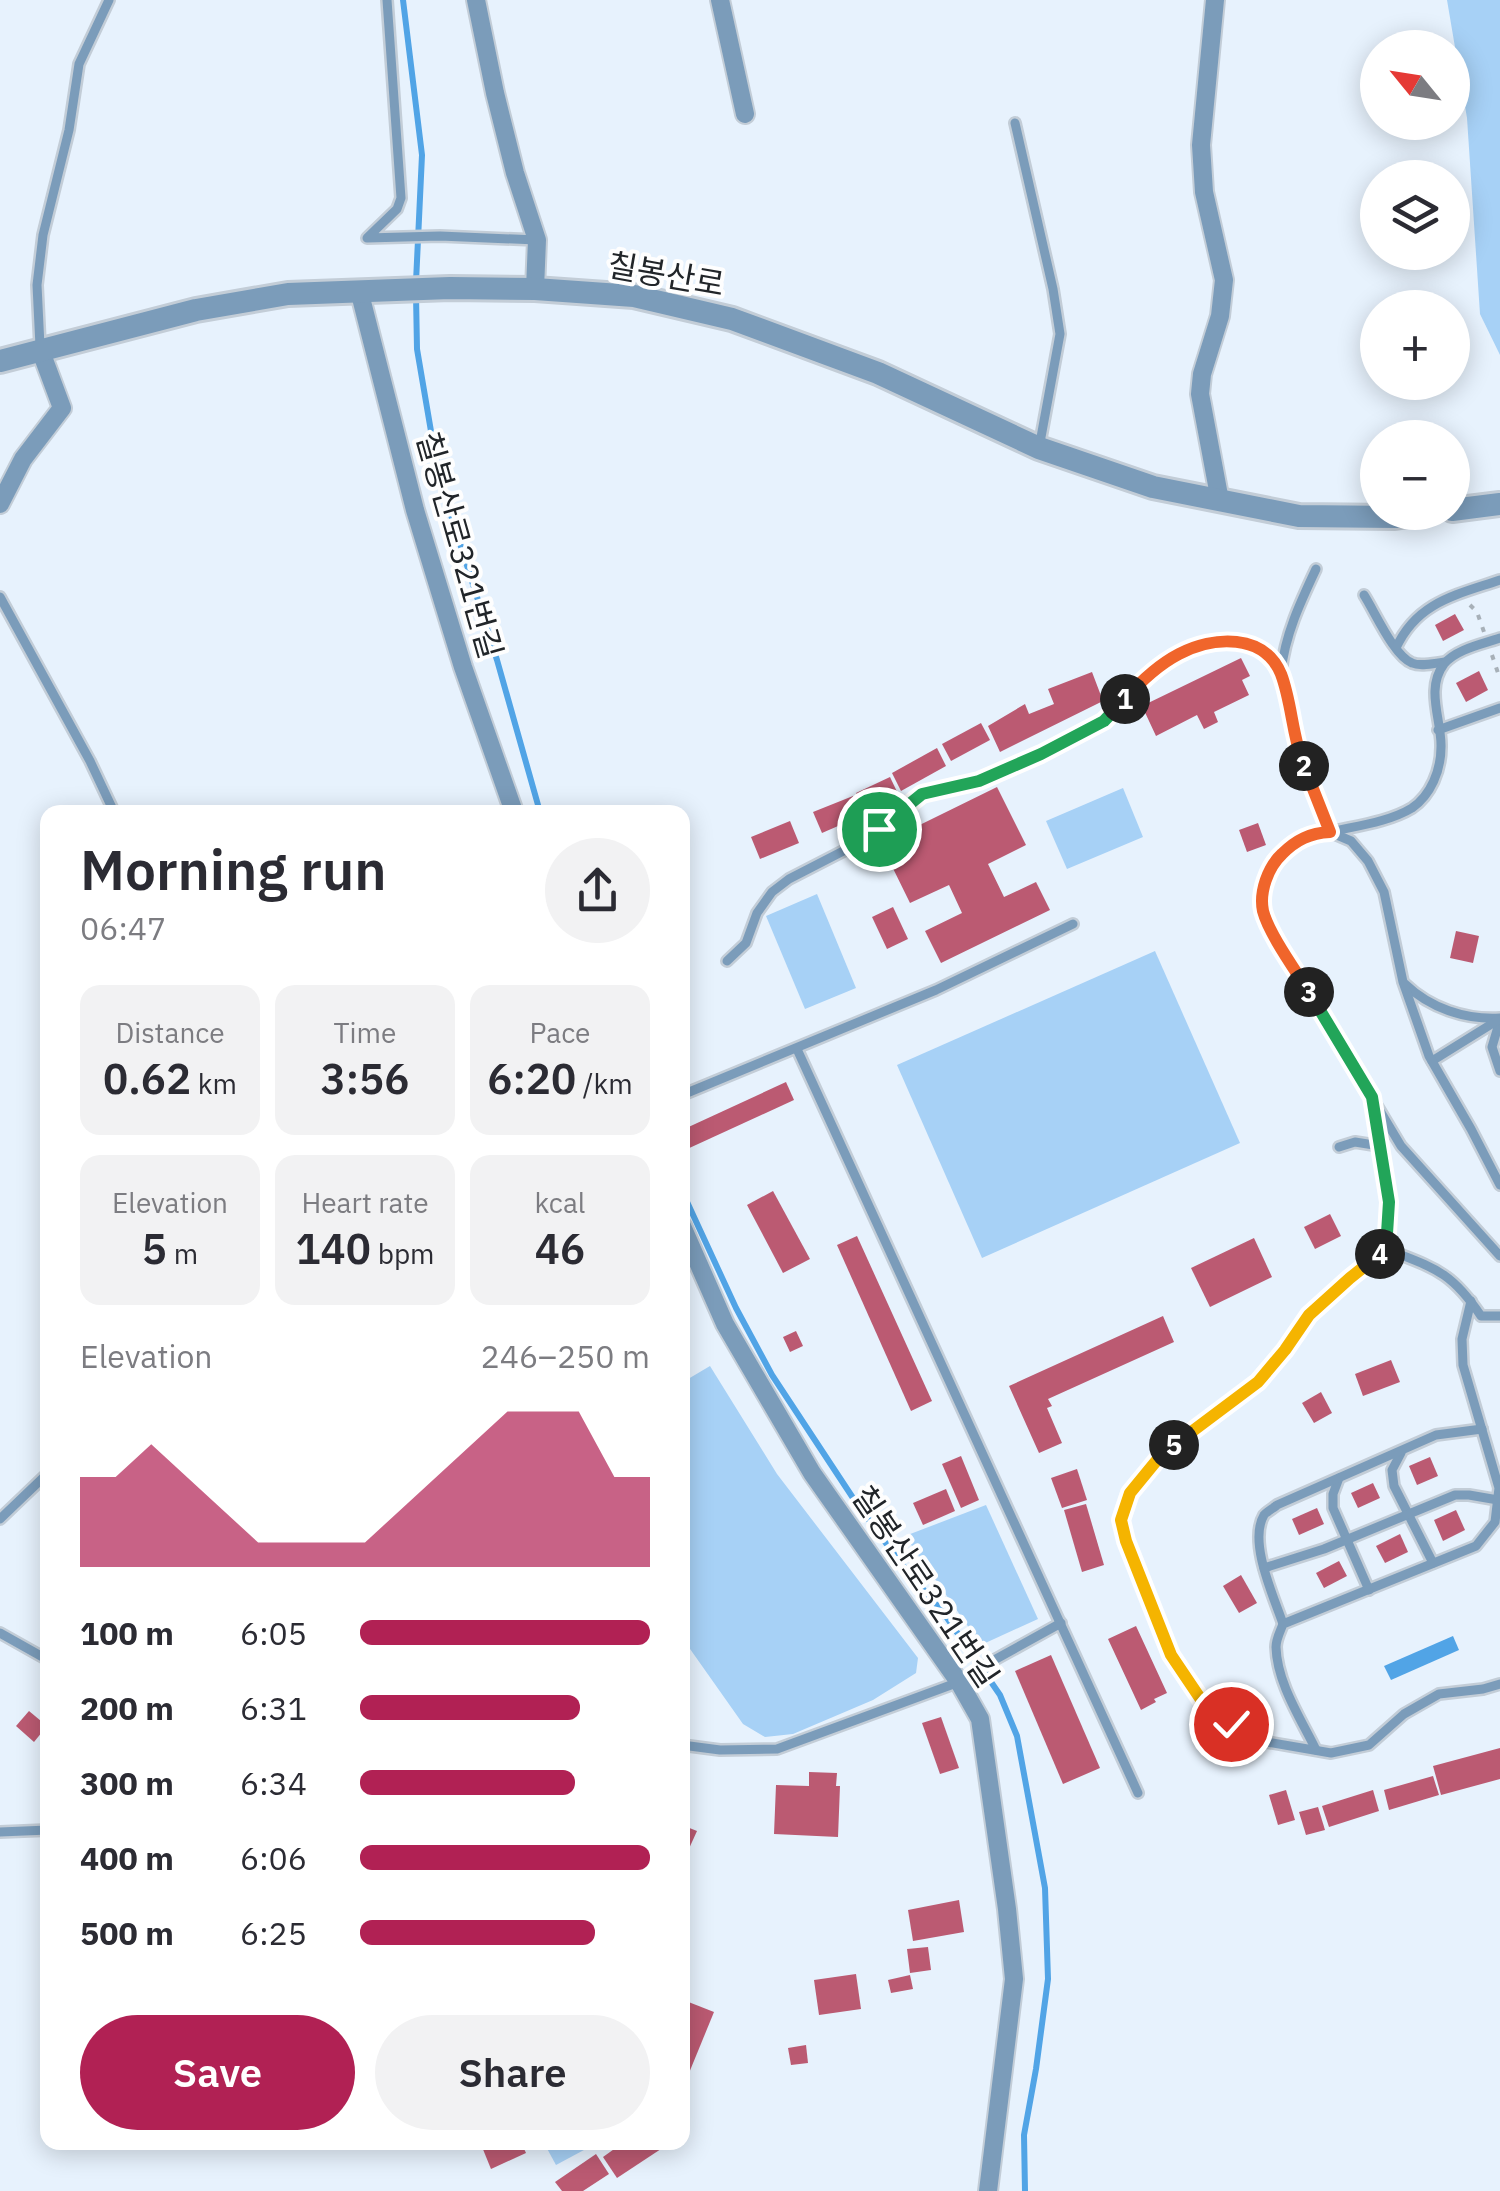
<!DOCTYPE html>
<meta charset="utf-8">
<style>
:root{--surface:#fff;--page:#f2f2f3;--text:#2b2b33;--muted:#7c7c81;--accent:#b12154}
body{margin:0;font-family:"IBM Plex Sans","Noto Sans KR",sans-serif;background:var(--page);color:var(--text);height:100vh;display:flex;flex-direction:column;font-size:38px;white-space:nowrap}
*{box-sizing:border-box;margin:0}
p{font-size:32px;color:var(--muted)}
.icon{flex:none;width:55px;height:55px;fill:none;stroke:currentColor;stroke-width:2;stroke-linecap:round;stroke-linejoin:round}
.map{position:relative;flex:1;overflow:hidden}
.details{position:absolute;left:40px;top:805px;width:650px;height:1345px;display:flex;flex-direction:column;background:var(--surface);border-radius:20px;box-shadow:0 5px 25px #0003}
.details>*{flex:none}
.needle{width:65px;rotate:300deg}
.buttons{position:absolute;left:1360px;top:30px;display:grid;gap:20px}
.buttons a{display:grid;place-items:center;width:110px;height:110px;border-radius:50%;background:var(--surface);box-shadow:0 5px 25px #0003;font-size:50px}
.pin{position:absolute;display:grid;place-items:center;width:85px;height:85px;color:#fff;margin:-42px;border:5px solid #fff;border-radius:50%;box-shadow:0 2px 10px #0007}
.km{position:absolute;width:50px;height:50px;margin:-25px;border-radius:50%;background:#222;color:#fff;font-size:28px;line-height:50px;text-align:center}
.round{display:grid;place-items:center;flex:none;width:105px;height:105px;border-radius:52px;background:var(--page)}
.headline{display:flex;align-items:center;justify-content:space-between;height:170px;padding:0 40px}
h1{font-size:55px;font-weight:600;line-height:75px}
.stats{display:grid;grid-template-columns:repeat(3,1fr);gap:15px;height:170px;padding:10px 40px}
.stats div{display:grid;align-content:center;border-radius:20px;background:var(--page);text-align:center}
.stats b{font-size:42px;font-weight:600}
.stats small{font-size:28px;font-weight:400}
.stats p{font-size:28px}
.chart{height:280px;padding:20px 40px}
.chart p{display:flex;justify-content:space-between}
.chart svg{width:100%;height:180px;margin-top:10px;fill:var(--accent);opacity:.7}
.action{display:flex;gap:20px;margin-top:auto;padding:20px 40px}
.action a{flex:1;height:115px;border-radius:60px;background:var(--accent);color:#fff;font-size:40px;font-weight:600;line-height:115px;text-align:center}
.action a+a{background:var(--page);color:var(--text)}
ul{padding:0 40px;list-style:none;font-size:32px}
li{display:grid;grid-template-columns:160px 120px 1fr;align-items:center;height:75px}
li i{height:25px;border-radius:12px;background:var(--accent)}
.map>svg:first-child{display:block}
.green{fill:#a7d1f6}
.water{fill:#51a4e6}
.lines{fill:none;stroke-linecap:round;stroke-linejoin:round}
.stream{stroke:#51a4e6;stroke-width:6}
.building{fill:#bb5a72}
.service-casing{stroke:#c3cdd7;stroke-width:14}
.minor-casing{stroke:#c3cdd7;stroke-width:22}
.tertiary-casing{stroke:#c3cdd7;stroke-width:28}
.path{stroke:#a7b0b8;stroke-width:4;stroke-dasharray:5 8;stroke-linecap:butt}
.service{stroke:#7b9cba;stroke-width:9}
.minor{stroke:#7b9cba;stroke-width:18}
.tertiary{stroke:#7b9cba;stroke-width:22}
.split-1-casing{stroke:#fff;stroke-width:20}
.split-2-casing{stroke:#fff;stroke-width:20}
.split-3-casing{stroke:#fff;stroke-width:20}
.split-4-casing{stroke:#fff;stroke-width:20}
.split-5-casing{stroke:#fff;stroke-width:20}
.split-6-casing{stroke:#fff;stroke-width:20}
.split-1{stroke:#22a559;stroke-width:12}
.split-2{stroke:#f0652b;stroke-width:12}
.split-3{stroke:#f0652b;stroke-width:12}
.split-4{stroke:#22a559;stroke-width:12}
.split-5{stroke:#f5b400;stroke-width:12}
.split-6{stroke:#f5b400;stroke-width:12}
.labels{text-anchor:middle;dominant-baseline:central;stroke-width:8;stroke-linejoin:round;paint-order:stroke}
.street-label{font-size:32px;fill:#212529;stroke:#fefefe}
</style>
<div class="map">
<svg width="1500" height="2191" viewBox="0 0 1500 2191">
<rect width="100%" height="100%" fill="#e7f2fd"/>
<!-- green -->
<g class="green">
<path d="M1447,0h53v355l-20,-41 -13,-196z"/>
<path d="M1123,788l20,49 -76,32 -21,-48z"/>
<path d="M817,894l39,94 -51,21 -39,-93z"/>
<path d="M1155,951l85,192 -258,115 -85,-193z"/>
<path d="M710,1366l67,108 141,184 -2,15 -43,27 -80,34 -28,3 -22,-13 -60,-85v-257z"/>
<path d="M986,1505l52,114 -57,26 -76,-109z"/>
<path d="M544,2143h53l-41,22z"/>
</g>
<!-- water -->
<path class="water" d="M1453,1636l6,14 -68,30 -7,-14z"/>
<g class="lines">
<!-- stream -->
<g class="stream">
<path d="M403,0l19,155 -6,127"/>
<path d="M416,295l1,54 16,94 11,50 53,167 43,152"/>
<path d="M682,1191l54,117 36,67 83,126 44,60 46,54 55,80 17,41 28,152 3,91 -12,90 -12,66 1,56"/>
</g>
</g>
<!-- building -->
<g class="building">
<path d="M1455,614l9,16 -21,11 -8,-16z"/>
<path d="M1241,658l9,18 -8,4 7,15 -35,17 4,10 -14,7 -7,-14 -41,21 -14,-30z"/>
<path d="M1479,671l9,19 -22,12 -10,-19z"/>
<path d="M1092,672l11,29 -103,51 -12,-26 37,-22 4,10 25,-10 -6,-15z"/>
<path d="M981,723l9,17 -39,21 -9,-17z"/>
<path d="M937,748l9,18 -45,25 -9,-18z"/>
<path d="M890,777l10,21 -34,16 -10,-21z"/>
<path d="M997,787l29,58 -38,19 16,33 32,-15 14,28 -109,53 -16,-32 37,-18 -13,-28 -39,18 -29,-59z"/>
<path d="M853,796l8,20 -39,17 -9,-21z"/>
<path d="M790,821l9,22 -39,16 -9,-22z"/>
<path d="M1258,823l8,22 -19,7 -8,-22z"/>
<path d="M893,907l15,32 -21,10 -15,-32z"/>
<path d="M1456,931l23,5 -6,27 -23,-5z"/>
<path d="M786,1082l8,18 -109,50 -3,-5v-15z"/>
<path d="M773,1191l37,68 -27,14 -36,-68z"/>
<path d="M1330,1214l11,22 -26,13 -11,-22z"/>
<path d="M857,1236l75,165 -21,10 -74,-166z"/>
<path d="M1254,1238l18,39 -62,30 -19,-39z"/>
<path d="M1163,1316l11,26 -126,57 4,7 -5,2 15,35 -23,10 -30,-67z"/>
<path d="M796,1331l7,15 -13,6 -7,-15z"/>
<path d="M1391,1360l9,22 -37,14 -8,-22z"/>
<path d="M1321,1392l11,21 -18,10 -12,-20z"/>
<path d="M961,1456l18,44 -18,8 -19,-44z"/>
<path d="M1430,1457l8,19 -21,9 -8,-19z"/>
<path d="M1077,1469l10,31 -25,8 -11,-30z"/>
<path d="M1373,1483l7,15 -22,10 -7,-15z"/>
<path d="M946,1489l9,22 -32,14 -10,-22z"/>
<path d="M1086,1504l18,61 -22,7 -18,-62z"/>
<path d="M1317,1508l7,16 -25,11 -7,-16z"/>
<path d="M1456,1510l9,20 -22,11 -9,-21z"/>
<path d="M1400,1534l8,18 -23,11 -9,-17z"/>
<path d="M1339,1561l8,15 -23,12 -8,-15z"/>
<path d="M1241,1575l16,28 -18,10 -16,-27z"/>
<path d="M1136,1626l31,67 -13,6 2,3 -15,8 -33,-71z"/>
<path d="M1051,1655l49,113 -37,16 -48,-113z"/>
<path d="M29,1711l18,15 -13,16 -18,-16z"/>
<path d="M941,1717l18,51 -19,6 -18,-51z"/>
<path d="M1500,1748v31l-59,16 -8,-29z"/>
<path d="M809,1772l28,1 -1,13h4l-2,51 -64,-3 2,-49 33,1z"/>
<path d="M1433,1776l6,19 -50,15 -5,-20z"/>
<path d="M1286,1790l9,30 -17,5 -9,-30z"/>
<path d="M1373,1790l6,21 -50,16 -7,-21z"/>
<path d="M1318,1807l7,23 -19,5 -7,-23z"/>
<path d="M682,1825l15,6 -15,33z"/>
<path d="M959,1900l5,32 -51,9 -5,-31z"/>
<path d="M928,1947l3,23 -21,3 -3,-24z"/>
<path d="M856,1974l5,35 -42,6 -5,-35z"/>
<path d="M910,1975l3,14 -22,4 -3,-13z"/>
<path d="M686,2001l28,11 -25,61 -7,-3v-61z"/>
<path d="M806,2045l2,18 -17,2 -3,-17z"/>
<path d="M480,2142h41l5,11 -35,16z"/>
<path d="M624,2142h38l2,5 -47,31 -14,-21z"/>
<path d="M596,2154l13,20 -26,17h-21l-7,-9z"/>
</g>
<g class="lines">
<!-- service casing -->
<g class="service-casing">
<g id="service">
<path d="M387,0l14,198 -4,11 -30,29 73,-2 97,4"/>
<path d="M1015,123l38,166 7,45 -21,114"/>
<path d="M40,346l-3,-61 6,-50 26,-105 10,-66 30,-64"/>
<path d="M1364,595c11,17 30,61 48,68 9,4 23,0 33,-1"/>
<path d="M0,597l90,164 24,51"/>
<path d="M1396,648c21,-46 60,-53 104,-68"/>
<path d="M1281,672c4,-37 19,-69 35,-103"/>
<path d="M1438,730l62,-22"/>
<path d="M727,961l19,-18 11,-30 15,-21 17,-13 64,-33 26,-17 43,-35 57,-13 62,-27 63,-33 35,-38 20,-17 23,-14 28,-9 25,-1 20,3 15,10 11,19 16,75 33,83c26,-6 59,-10 82,-24 19,-13 29,-38 29,-61 1,-26 -16,-58 3,-83 12,-15 39,-20 56,-26"/>
<path d="M1405,984c25,24 60,36 95,34"/>
<path d="M1500,1020l-8,27 8,24"/>
<path d="M797,1049l341,744"/>
<path d="M1432,1061l66,-41"/>
<path d="M682,1095l254,-105 137,-66"/>
<path d="M1372,1097l17,105 -3,47 -36,29 -41,37 -24,35 -27,33 -97,71 -31,39 -9,27 5,21 45,114 18,28 19,27 59,32 64,11 38,-8 35,-31 35,-20 44,-5 17,-5"/>
<path d="M1339,1147l16,-5 25,4"/>
<path d="M1500,1185l-29,-56 -42,-73 -26,-74 -19,-90 -16,-31 -17,-20 -21,-9 -17,1 -21,11 -18,16 -9,20 -3,29 10,21 129,216 99,110"/>
<path d="M1386,1249c48,19 65,22 95,67h19"/>
<path d="M1401,1453l-9,17 2,16 39,77"/>
<path d="M1339,1478l-6,16v14l36,82"/>
<path d="M0,1519l48,-46"/>
<path d="M1264,1568l60,-19 131,-54h14l29,5"/>
<path d="M1283,1624c-9,-27 -35,-82 -19,-109 1,-2 11,-8 13,-10l159,-70 46,-6"/>
<path d="M0,1633l48,27"/>
<path d="M682,1745l38,5 57,-1 182,-67 37,-23 65,-36"/>
<path d="M1316,1750c-15,-31 -39,-67 -40,-103 0,-8 4,-15 7,-23l193,-78 19,-24 4,-34 -36,-123 -1,-26 9,-38"/>
<path d="M0,1832l48,-2"/>
</g>
</g>
<!-- minor casing -->
<g class="minor-casing">
<g id="minor">
<path d="M476,0l19,93 20,80 22,67 -2,49"/>
<path d="M720,0l25,114"/>
<path d="M1215,0l-14,145 3,47 20,88 -4,36 -18,58 -2,20 20,107"/>
<path d="M359,290l56,220 48,157 51,145"/>
<path d="M0,504l23,-45 39,-51 -22,-59"/>
<path d="M682,1226l43,98 87,149 147,209 21,37 27,190 7,70 -26,212"/>
</g>
</g>
<!-- tertiary casing -->
<g class="tertiary-casing">
<g id="tertiary">
<path d="M0,361l196,-51 92,-16 162,-6 85,1 99,7 98,23 146,54 161,75 114,39 146,29 96,1 33,-5"/>
<path d="M1452,510l48,-6"/>
</g>
</g>
<!-- path -->
<g class="path">
<path d="M1470,605l7,7 7,20"/>
<path d="M1492,655l8,24"/>
</g>
<!-- service -->
<use href="#service" class="service"/>
<!-- minor -->
<use href="#minor" class="minor"/>
<!-- tertiary -->
<use href="#tertiary" class="tertiary"/>
</g>
<g class="lines">
<!-- split-1 casing -->
<g class="split-1-casing">
<path id="split-1" d="M879,829l43,-35 57,-13 62,-27 63,-33 21,-22"/>
</g>
<!-- split-2 casing -->
<g class="split-2-casing">
<path id="split-2" d="M1125,699c16,-18 33,-34 54,-45 34,-18 85,-21 102,20 11,29 11,62 23,92"/>
</g>
<!-- split-3 casing -->
<g class="split-3-casing">
<path id="split-3" d="M1304,766l26,66c-20,1 -34,8 -48,22 -14,13 -23,38 -19,57 6,23 33,60 46,81"/>
</g>
<!-- split-4 casing -->
<g class="split-4-casing">
<path id="split-4" d="M1309,992l63,105 17,105 -3,47 -6,5"/>
</g>
<!-- split-5 casing -->
<g class="split-5-casing">
<path id="split-5" d="M1174,1445l84,-63 27,-32 24,-35 41,-37 30,-24"/>
</g>
<!-- split-6 casing -->
<g class="split-6-casing">
<path id="split-6" d="M1174,1445l-12,9 -32,39 -9,27 5,21 45,114 37,55 23,14"/>
</g>
<!-- split-1 -->
<use href="#split-1" class="split-1"/>
<!-- split-2 -->
<use href="#split-2" class="split-2"/>
<!-- split-3 -->
<use href="#split-3" class="split-3"/>
<!-- split-4 -->
<use href="#split-4" class="split-4"/>
<!-- split-5 -->
<use href="#split-5" class="split-5"/>
<!-- split-6 -->
<use href="#split-6" class="split-6"/>
</g>
<g class="labels">
<!-- street labels -->
<g class="street-label">
<text transform="translate(666 274) rotate(10)">칠봉산로</text>
<text transform="translate(460 545) rotate(74)">칠봉산로321번길</text>
<text transform="translate(926 1586) rotate(56)">칠봉산로321번길</text>
</g>
</g>
</svg>
<div class="buttons">
<a><svg class="needle" viewBox="-14 -14 28 28"><path d="M0-13l5 13h-10z" fill="#e53935"/><path d="M0 13l5-13h-10z" fill="#7c7c81"/></svg></a>
<a><svg class="icon" aria-label="layers" viewBox="0 0 24 24"><path d="M12 4l9 5-9 5-9-5zM3 14l9 5 9-5"/></svg></a>
<a>+</a>
<a>−</a>
</div>
<div class="pin" style="left:879px;top:829px;background:#1e9e55"><svg class="icon" aria-label="arrive" viewBox="0 0 24 24"><path d="M6 21V4h12l-3 4 3 4H6"/></svg></div>
<div class="pin" style="left:1231px;top:1724px;background:#d93025"><svg class="icon" aria-label="check" viewBox="0 0 24 24"><path d="M5 12l5 5 9-10"/></svg></div>
<b class="km" style="left:1125px;top:699px">1</b>
<b class="km" style="left:1304px;top:766px">2</b>
<b class="km" style="left:1309px;top:992px">3</b>
<b class="km" style="left:1380px;top:1254px">4</b>
<b class="km" style="left:1174px;top:1445px">5</b>
<section class="details">
<div class="headline"><div><h1>Morning run</h1><p>06:47</p></div><a class="round"><svg class="icon" aria-label="share" viewBox="0 0 24 24"><path d="M12 15V3M7 8l5-5 5 5M5 13v7h14v-7"/></svg></a></div>
<div class="stats">
<div><p>Distance</p><b>0.62<small> km</small></b></div>
<div><p>Time</p><b>3:56</b></div>
<div><p>Pace</p><b>6:20<small> /km</small></b></div>
</div>
<div class="stats">
<div><p>Elevation</p><b>5<small> m</small></b></div>
<div><p>Heart rate</p><b>140<small> bpm</small></b></div>
<div><p>kcal</p><b>46</b></div>
</div>
<div class="chart"><p><span>Elevation</span>246–250 m</p>
<svg viewBox="0 0 160 44" preserveAspectRatio="none"><path d="M0 44V22L10 22L20 14L30 22L40 30L50 38L60 38L70 38L80 38L90 30L100 22L110 14L120 6L130 6L140 6L150 22L160 22V44z"/></svg>
</div>
<ul>
<li><b>100 m</b>6:05<i style="width:100%"></i></li>
<li><b>200 m</b>6:31<i style="width:76%"></i></li>
<li><b>300 m</b>6:34<i style="width:74%"></i></li>
<li><b>400 m</b>6:06<i style="width:100%"></i></li>
<li><b>500 m</b>6:25<i style="width:81%"></i></li>
</ul>
<div class="action"><a>Save</a><a>Share</a></div>
</section>
</div>
